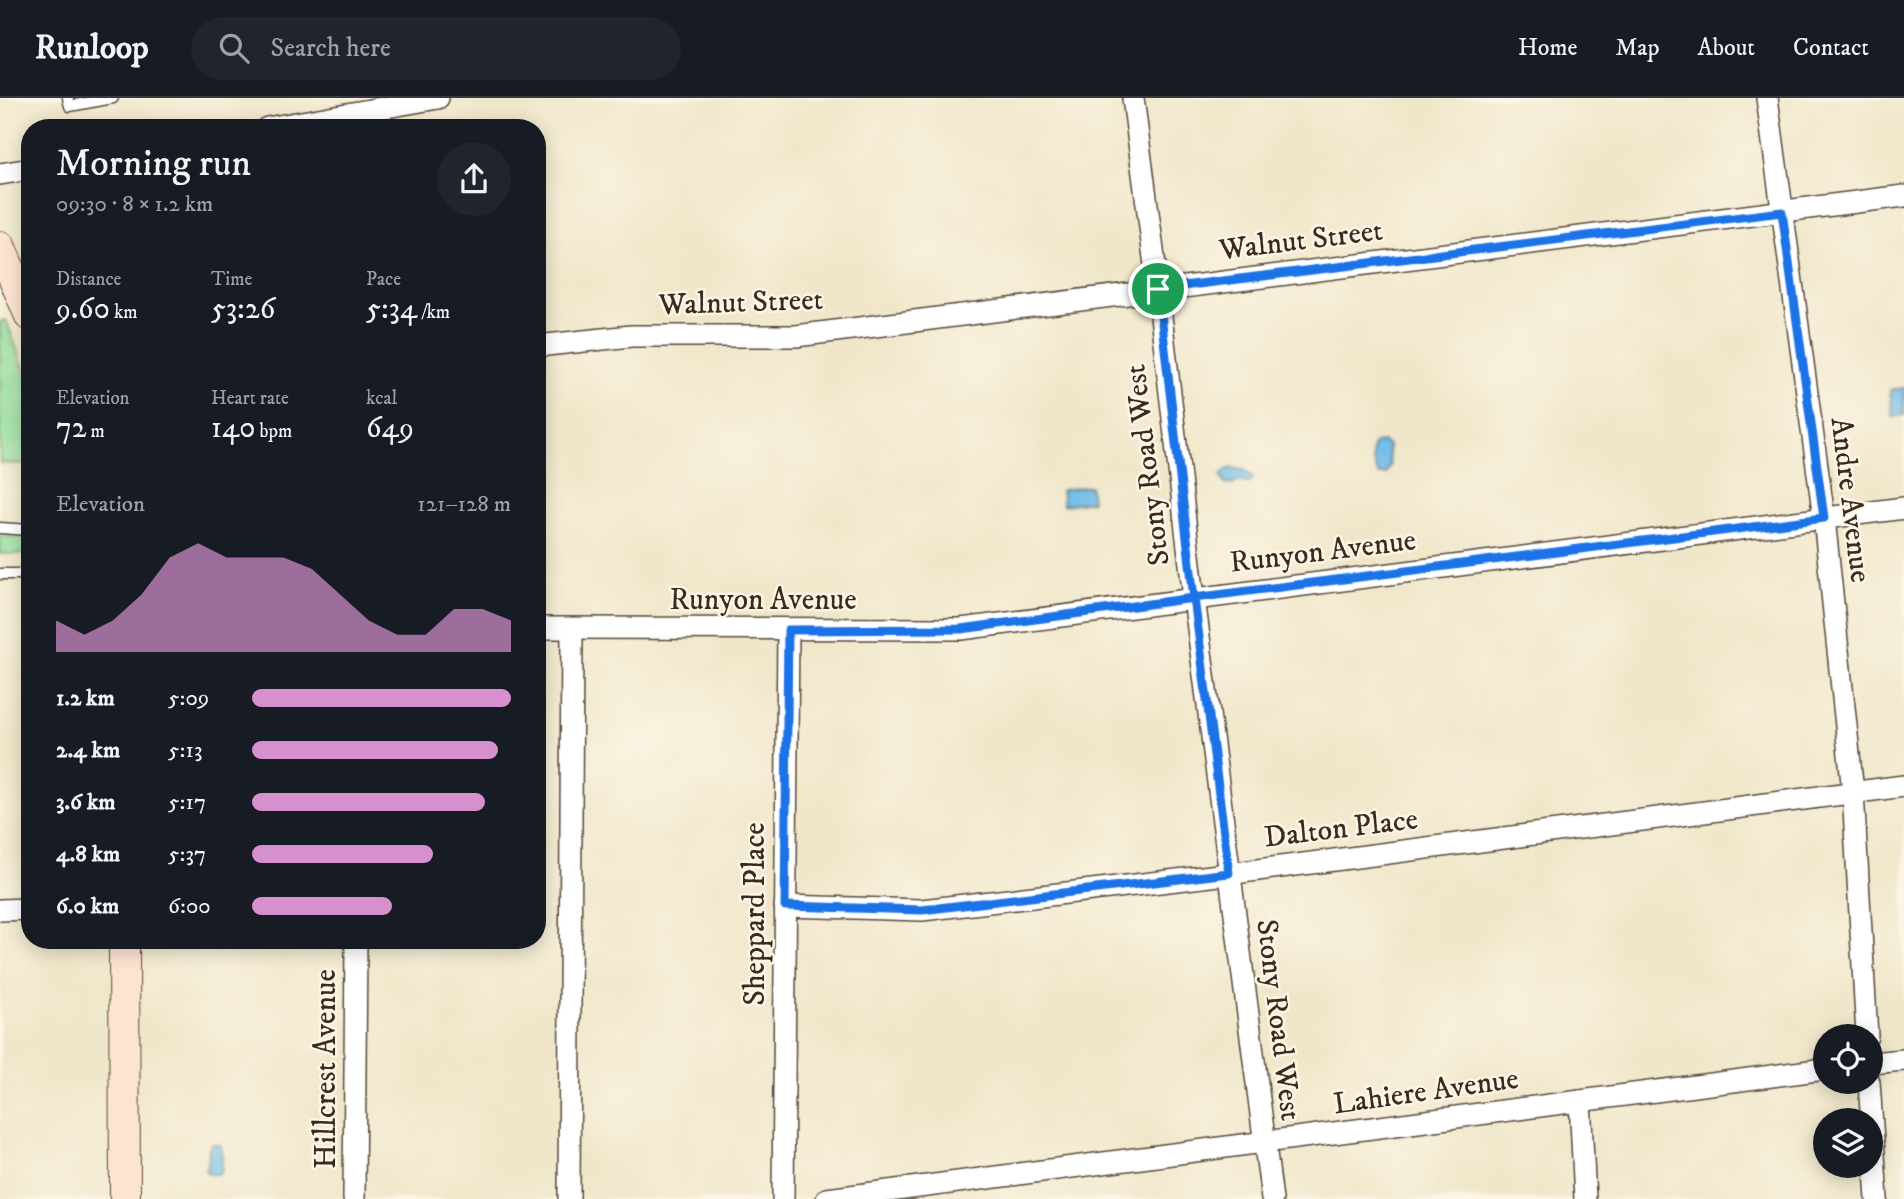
<!DOCTYPE html>
<meta charset="utf-8">
<style>
:root{--surface:#171b24;--page:#20242c;--text:#f1f3f6;--muted:#9ea1a6;--line:#363941;--accent:#d690ce}
body{margin:0;font-family:"IM FELL DW Pica",serif;background:var(--page);color:var(--text);height:100vh;display:flex;flex-direction:column;font-size:26px;white-space:nowrap}
*{box-sizing:border-box;margin:0}
p{font-size:23px;color:var(--muted)}
.icon{flex:none;width:38px;height:38px;fill:none;stroke:currentColor;stroke-width:2;stroke-linecap:round;stroke-linejoin:round}
.map{position:relative;flex:1;overflow:hidden}
.details{position:absolute;left:21px;top:21px;width:525px;height:830px;display:flex;flex-direction:column;background:var(--surface);border-radius:28px;box-shadow:0 4px 18px #0003}
.details>*{flex:none}
.controls{position:absolute;left:1813px;top:926px;display:grid;gap:14px}
.controls a{display:grid;place-items:center;width:70px;height:70px;border-radius:50%;background:var(--surface);box-shadow:0 4px 18px #0003;font-size:35px}
.pin{position:absolute;display:grid;place-items:center;width:60px;height:60px;color:#fff;margin:-30px;border:4px solid #fff;border-radius:50%;box-shadow:0 2px 7px #0007}
.round{display:grid;place-items:center;flex:none;width:74px;height:74px;border-radius:37px;background:var(--page)}
.headline{display:flex;align-items:center;justify-content:space-between;height:119px;padding:0 35px}
h1{font-size:38px;font-weight:600;line-height:52px}
.stats{display:grid;grid-template-columns:repeat(3,1fr);gap:10px;height:119px;padding:7px 35px}
.stats div{display:grid;align-content:center}
.stats b{font-size:30px;font-weight:600}
.stats small{font-size:19px;font-weight:400}
.stats p{font-size:19px}
.chart{height:196px;padding:14px 35px}
.chart p{display:flex;justify-content:space-between}
.chart svg{width:100%;height:126px;margin-top:7px;fill:var(--accent);opacity:.7}
ul{padding:0 35px;list-style:none;font-size:23px}
li{display:grid;grid-template-columns:112px 84px 1fr;align-items:center;height:52px}
li i{height:18px;border-radius:9px;background:var(--accent)}
header{display:flex;align-items:center;gap:42px;box-sizing:border-box;height:98px;padding:0 35px;background:var(--surface);border-bottom:2px solid var(--line)}
header strong{font-size:33px}
nav{display:flex;gap:38px;margin-inline-start:auto;font-size:24px}
.search{width:490px;height:63px;background:var(--page);display:flex;align-items:center;gap:18px;box-sizing:border-box;padding:0 24px;border-radius:38px;color:var(--muted);font-size:26px}
.map>svg:first-child{display:block}
.green{fill:#8edc9a;stroke:#64835c;stroke-width:2}
.water{fill:#6ebce8;stroke:#547383;stroke-width:2}
.lines{fill:none;stroke-linecap:round;stroke-linejoin:round}
.lane-casing{stroke:#564638;stroke-width:13}
.street-casing{stroke:#564638;stroke-width:24}
.secondary-casing{stroke:#564638;stroke-width:32}
.lane{stroke:#fff;stroke-width:10}
.street{stroke:#fff;stroke-width:21}
.secondary{stroke:#fde4d1;stroke-width:30}
.route-casing{stroke:#fff;stroke-width:14}
.route{stroke:#1a73e8;stroke-width:9}
.labels{text-anchor:middle;dominant-baseline:central;stroke-width:5;stroke-linejoin:round;paint-order:stroke}
.street-label{font-size:30px;fill:#3b2a1e;stroke:#fcf5e5}
</style>
<header>
<strong>Runloop</strong>
<div class="search"><svg class="icon" aria-label="search" viewBox="0 0 24 24"><circle cx="10" cy="10" r="6"/><path d="M15 15l6 6"/></svg>Search here</div>
<nav><a>Home</a><a>Map</a><a>About</a><a>Contact</a></nav>
</header>
<div class="map">
<svg width="1904" height="1101" viewBox="0 0 1904 1101">
<rect width="100%" height="100%" fill="#fcf5e5"/>
<filter id="ink" filterUnits="userSpaceOnUse"><feTurbulence type="fractalNoise" baseFrequency=".0143" numOctaves="2"/><feDisplacementMap in="SourceGraphic" scale="14" xChannelSelector="R" yChannelSelector="G"/><feConvolveMatrix kernelMatrix="1 2 1 2 8 2 1 2 1" color-interpolation-filters="sRGB"/></filter>
<filter id="wash" filterUnits="userSpaceOnUse"><feTurbulence type="fractalNoise" baseFrequency=".00686" numOctaves="4" result="noise"/><feDisplacementMap in="SourceGraphic" scale="28" xChannelSelector="R" yChannelSelector="G"/><feGaussianBlur stdDeviation="1.57" result="paint"/><feColorMatrix in="noise" values="0 0 0 0 0 0 0 0 0 0 0 0 0 0 0 0 0 1.4 0 .05"/><feComposite in="paint" operator="in"/></filter>
<g filter="url(#wash)">
<rect width="100%" height="100%" fill="#f0e7ca"/>
<!-- green -->
<g class="green">
<path d="M6,222l24,64v80l-30,-1v-141z"/>
<path d="M0,438l30,1v17h-30z"/>
</g>
<!-- water -->
<g class="water">
<path d="M1904,290v27l-11,1 -3,-26z"/>
<path d="M1383,344l5,4 2,20 -4,8 -7,1c-5,-9 -10,-22 -4,-32z"/>
<path d="M1232,370l12,2 9,8 -4,5 -12,-2 -4,4 -8,-1 -4,-8 5,-6z"/>
<path d="M1090,388l2,15 -29,4 -2,-15z"/>
<path d="M212,1046l7,1 3,4v21l-3,4h-10l-3,-3 -1,-3 3,-1 1,-19z"/>
</g>
</g>
<g filter="url(#ink)">
<g class="lines">
<!-- lane casing -->
<g class="lane-casing">
<g id="lane">
<path d="M68,0l2,8 43,-8"/>
<path d="M0,430l30,2"/>
<path d="M0,476h30"/>
</g>
</g>
<!-- street casing -->
<g class="street-casing">
<g id="street">
<path d="M1133,0l23,175 38,325 78,601"/>
<path d="M1767,0l57,420 29,274 14,244"/>
<path d="M267,30l171,-30"/>
<path d="M0,76l30,-5"/>
<path d="M537,248l94,-10h165l1108,-140"/>
<path d="M537,530l424,1 943,-121"/>
<path d="M785,808l137,4 289,-34 693,-90"/>
<path d="M0,812l30,-1"/>
<path d="M1871,965l33,-3"/>
<path d="M1869,984l8,117"/>
<path d="M1580,1003l5,98"/>
<path d="M354,1101l2,-259"/>
<path d="M569,1101l3,-570"/>
<path d="M783,1101l5,-569"/>
<path d="M827,1101l998,-130"/>
</g>
</g>
<!-- secondary casing -->
<g class="secondary-casing">
<g id="secondary">
<path d="M0,148l30,70"/>
<path d="M124,842l1,259"/>
</g>
</g>
<!-- lane -->
<use href="#lane" class="lane"/>
<!-- street -->
<use href="#street" class="street"/>
<!-- secondary -->
<use href="#secondary" class="secondary"/>
</g>
</g>
<g class="lines" filter="url(#ink)">
<!-- route casing -->
<g class="route-casing">
<path id="route" d="M1158,191l36,309 -233,31 -173,1 -3,276 137,4 307,-37 -35,-275 630,-80 -42,-306 -624,77"/>
</g>
<!-- route -->
<use href="#route" class="route"/>
</g>
<g class="labels">
<!-- street labels -->
<g class="street-label">
<text transform="translate(1301 143) rotate(-7)">Walnut Street</text>
<text transform="translate(741 205) rotate(-2)">Walnut Street</text>
<text transform="translate(1148 367) rotate(-97)">Stony Road West</text>
<text transform="translate(1850 402) rotate(83)">Andre Avenue</text>
<text transform="translate(1323 454) rotate(-7)">Runyon Avenue</text>
<text x="763" y="502">Runyon Avenue</text>
<text transform="translate(1341 731) rotate(-7)">Dalton Place</text>
<text transform="translate(755 816) rotate(-90)">Sheppard Place</text>
<text transform="translate(1278 922) rotate(83)">Stony Road West</text>
<text transform="translate(326 971) rotate(-90)">Hillcrest Avenue</text>
<text transform="translate(1426 994) rotate(-8)">Lahiere Avenue</text>
</g>
</g>
</svg>
<div class="controls">
<a><svg class="icon" aria-label="locate" viewBox="0 0 24 24"><circle cx="12" cy="12" r="6"/><path d="M12 2v4M12 18v4M2 12h4M18 12h4"/></svg></a>
<a><svg class="icon" aria-label="layers" viewBox="0 0 24 24"><path d="M12 4l9 5-9 5-9-5zM3 14l9 5 9-5"/></svg></a>
</div>
<div class="pin" style="left:1158px;top:191px;background:#1e9e55"><svg class="icon" aria-label="arrive" viewBox="0 0 24 24"><path d="M6 21V4h12l-3 4 3 4H6"/></svg></div>
<section class="details">
<div class="headline"><div><h1>Morning run</h1><p>09:30 · 8 × 1.2 km</p></div><a class="round"><svg class="icon" aria-label="share" viewBox="0 0 24 24"><path d="M12 15V3M7 8l5-5 5 5M5 13v7h14v-7"/></svg></a></div>
<div class="stats">
<div><p>Distance</p><b>9.60<small> km</small></b></div>
<div><p>Time</p><b>53:26</b></div>
<div><p>Pace</p><b>5:34<small> /km</small></b></div>
</div>
<div class="stats">
<div><p>Elevation</p><b>72<small> m</small></b></div>
<div><p>Heart rate</p><b>140<small> bpm</small></b></div>
<div><p>kcal</p><b>649</b></div>
</div>
<div class="chart"><p><span>Elevation</span>121–128 m</p>
<svg viewBox="0 0 160 44" preserveAspectRatio="none"><path d="M0 44V33L10 38L20 33L30 24L40 11L50 6L60 11L70 11L80 11L90 15L100 24L110 33L120 38L130 38L140 29L150 29L160 33V44z"/></svg>
</div>
<ul>
<li><b>1.2 km</b>5:09<i style="width:100%"></i></li>
<li><b>2.4 km</b>5:13<i style="width:95%"></i></li>
<li><b>3.6 km</b>5:17<i style="width:90%"></i></li>
<li><b>4.8 km</b>5:37<i style="width:70%"></i></li>
<li><b>6.0 km</b>6:00<i style="width:54%"></i></li>
</ul>
</section>
</div>
